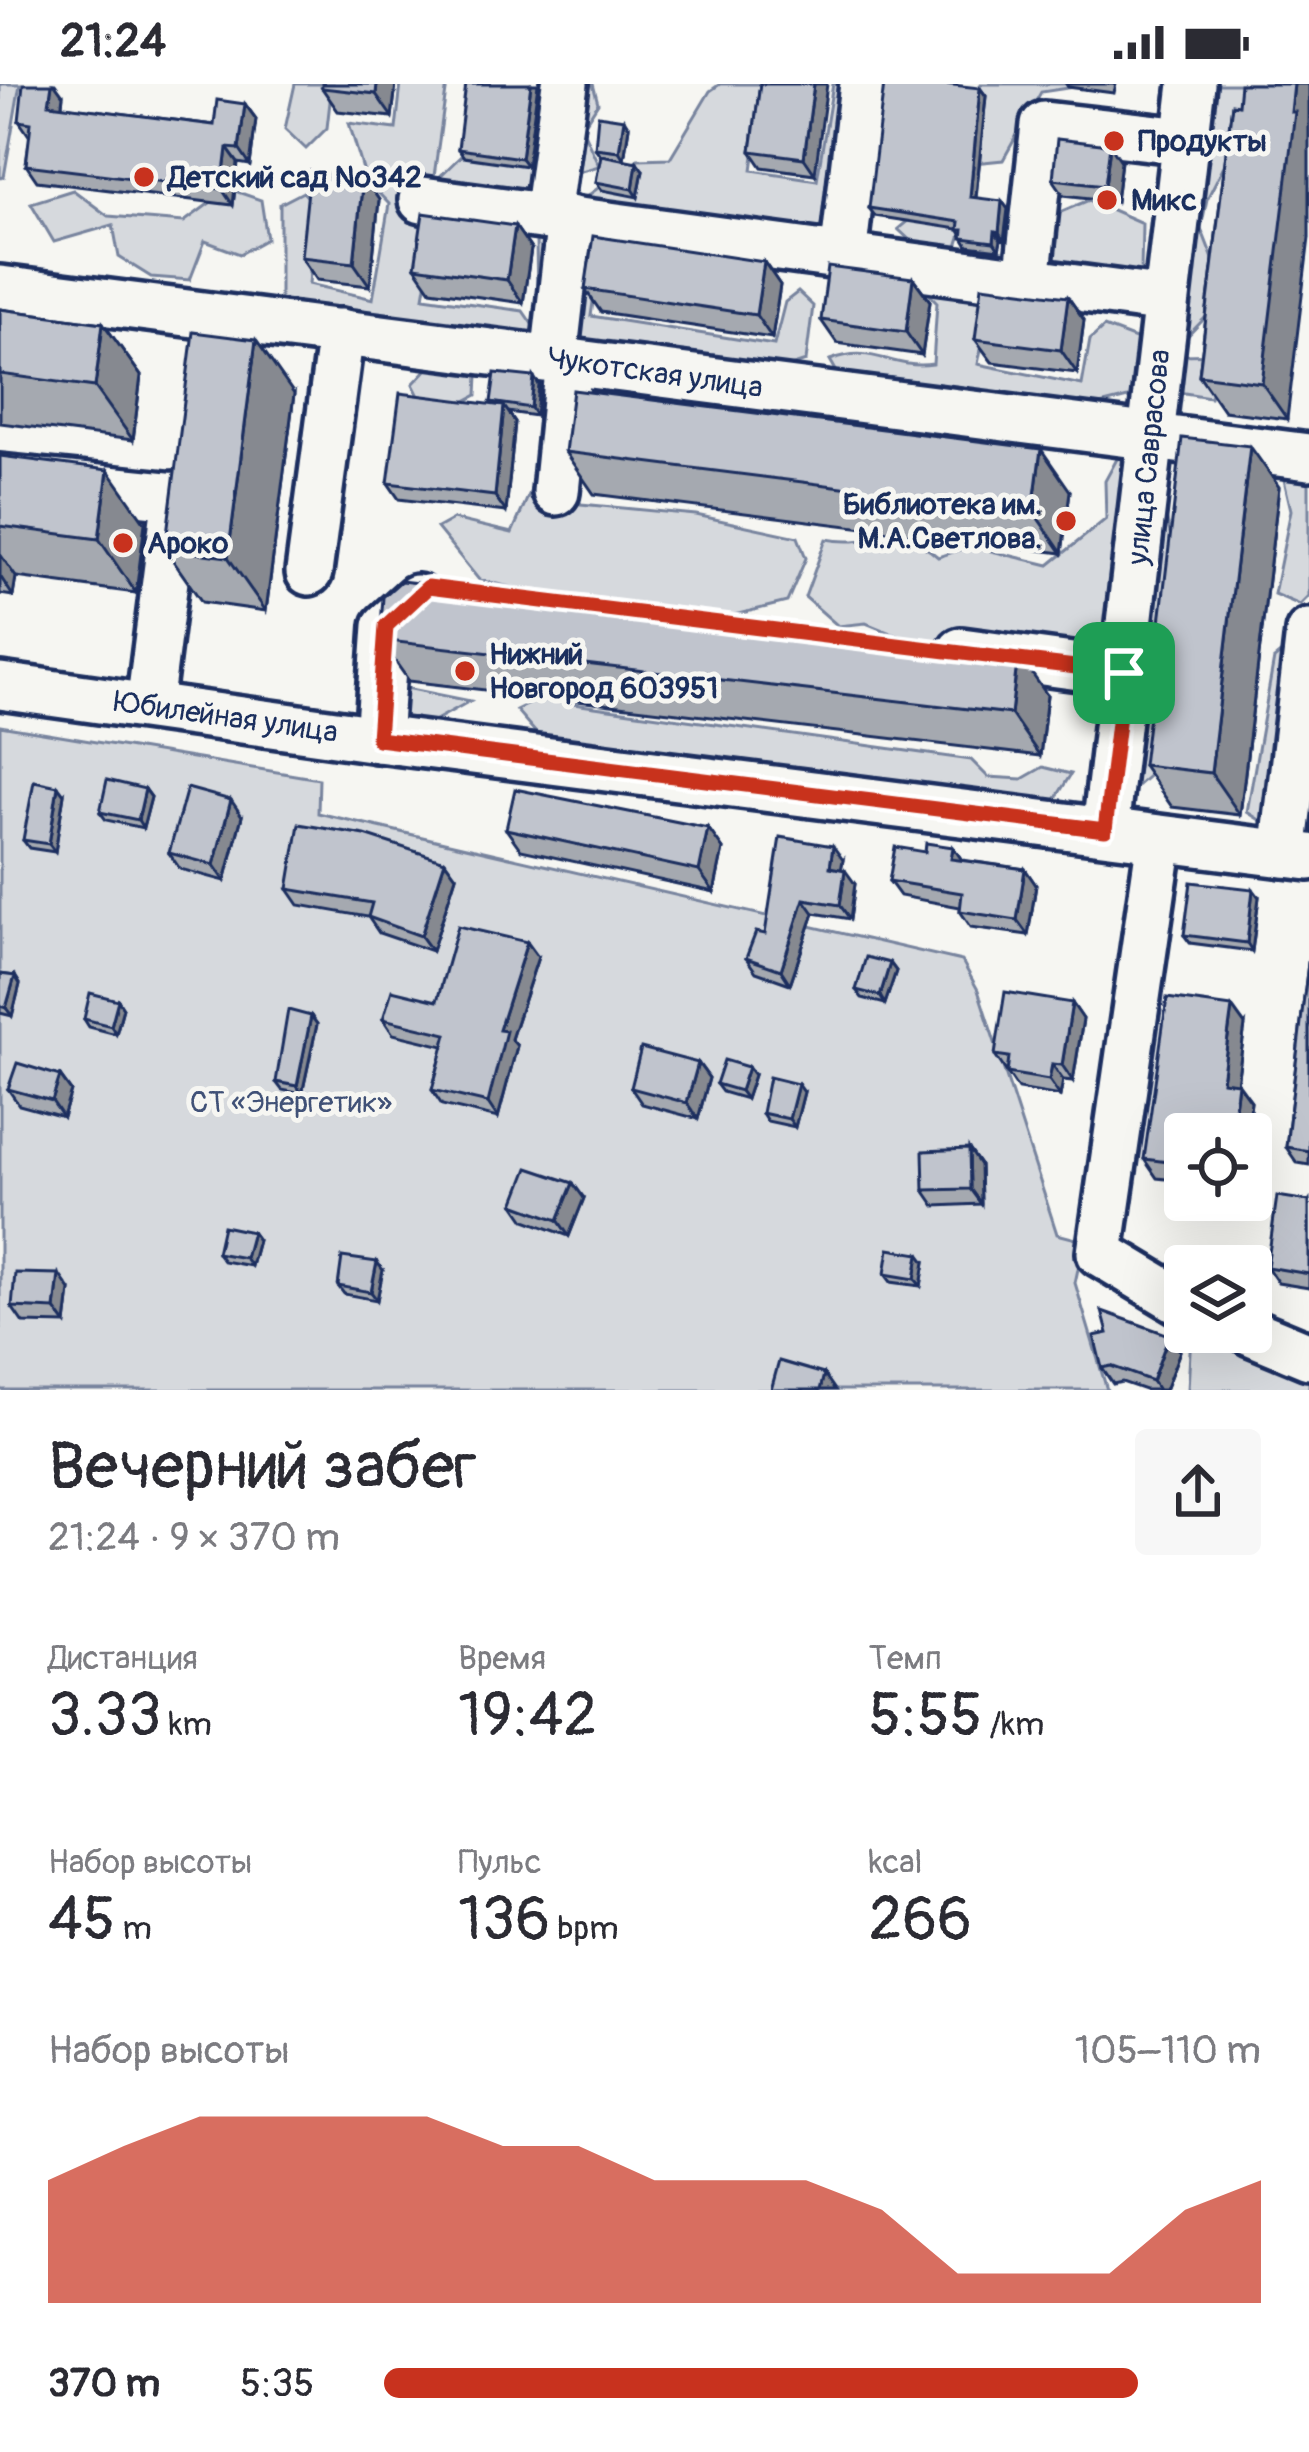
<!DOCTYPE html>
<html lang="ru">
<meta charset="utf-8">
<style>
:root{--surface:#fff;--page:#f7f7f7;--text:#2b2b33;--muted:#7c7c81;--accent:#c8321e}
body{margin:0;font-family:Pangolin,sans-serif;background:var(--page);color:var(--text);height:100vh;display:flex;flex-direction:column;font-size:45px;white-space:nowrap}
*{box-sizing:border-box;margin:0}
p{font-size:39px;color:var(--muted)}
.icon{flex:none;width:66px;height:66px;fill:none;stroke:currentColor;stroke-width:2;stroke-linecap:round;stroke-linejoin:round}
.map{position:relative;height:1306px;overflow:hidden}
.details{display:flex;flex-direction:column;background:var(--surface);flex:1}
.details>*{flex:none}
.controls{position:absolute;left:1164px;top:1029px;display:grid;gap:24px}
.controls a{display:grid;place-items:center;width:108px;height:108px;border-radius:12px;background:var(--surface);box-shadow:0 12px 48px #0002;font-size:60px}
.pin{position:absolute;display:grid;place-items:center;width:102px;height:102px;color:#fff;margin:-51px;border-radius:24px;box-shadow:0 6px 18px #0006}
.round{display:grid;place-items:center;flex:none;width:126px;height:126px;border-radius:12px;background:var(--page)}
.summary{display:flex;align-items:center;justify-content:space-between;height:204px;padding:0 48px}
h1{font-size:66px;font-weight:600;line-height:90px}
.figures{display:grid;grid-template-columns:repeat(3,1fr);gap:18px;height:204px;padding:12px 48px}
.figures div{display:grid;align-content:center}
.figures b{font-size:60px;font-weight:600}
.figures small{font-size:33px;font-weight:400}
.figures p{font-size:33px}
.chart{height:336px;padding:24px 48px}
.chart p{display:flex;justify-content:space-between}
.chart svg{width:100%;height:216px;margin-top:12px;fill:var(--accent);opacity:.7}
ul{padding:0 48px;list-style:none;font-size:39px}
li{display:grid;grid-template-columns:192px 144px 1fr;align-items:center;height:90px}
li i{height:30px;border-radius:15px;background:var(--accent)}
.status{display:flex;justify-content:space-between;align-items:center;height:84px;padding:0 60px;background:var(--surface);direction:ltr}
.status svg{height:33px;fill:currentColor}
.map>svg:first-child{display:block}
.green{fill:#d6d9dd;stroke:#78849e;stroke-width:3}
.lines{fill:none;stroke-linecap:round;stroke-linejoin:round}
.minor-casing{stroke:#1b2f5e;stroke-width:54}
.minor{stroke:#f6f6f2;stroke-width:45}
.wall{fill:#a5a9b0;stroke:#1b2f5e;stroke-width:3}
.shaded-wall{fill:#868990;stroke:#1b2f5e;stroke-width:3}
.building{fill:#c0c4cd;stroke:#1b2f5e;stroke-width:3}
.route-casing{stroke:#fff;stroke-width:24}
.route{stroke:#c8321e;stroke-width:15}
.poi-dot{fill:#c8321e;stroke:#f6f6f2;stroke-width:4.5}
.labels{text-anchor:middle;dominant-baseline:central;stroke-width:10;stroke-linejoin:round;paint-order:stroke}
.poi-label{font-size:30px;font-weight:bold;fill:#1b2f5e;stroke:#f6f6f2;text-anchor:start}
.street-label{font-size:30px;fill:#1b2f5e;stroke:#f6f6f2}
.park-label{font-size:30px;fill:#405177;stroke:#f6f6f2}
</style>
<div class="status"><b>21:24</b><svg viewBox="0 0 49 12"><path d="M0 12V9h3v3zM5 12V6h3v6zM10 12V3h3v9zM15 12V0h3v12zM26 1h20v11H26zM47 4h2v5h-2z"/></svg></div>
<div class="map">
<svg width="1309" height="1306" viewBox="0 0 1309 1306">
<rect width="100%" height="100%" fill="#f6f6f2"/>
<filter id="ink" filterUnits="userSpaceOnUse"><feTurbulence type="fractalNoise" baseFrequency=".00833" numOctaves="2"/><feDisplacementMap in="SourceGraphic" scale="24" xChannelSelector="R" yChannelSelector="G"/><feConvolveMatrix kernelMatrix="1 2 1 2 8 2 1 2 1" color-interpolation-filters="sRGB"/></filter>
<g filter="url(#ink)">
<!-- green -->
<g class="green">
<path d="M0,0h20l-16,93 -4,1z"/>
<path d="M295,0h37l-5,44 -21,21 -21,-20z"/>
<path d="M401,0h46l-14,99 31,-30 31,4 47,-21 6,-52h45l5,19 -16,25 17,38 -32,9 -25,22 33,8 63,-46 32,-1 40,-67 10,-7h44l-12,86 65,10 16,-96h37l-47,150 -223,21 -9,61 183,29 11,-43 13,-10 15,14 -7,55 -31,10 -187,-21 -51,-50 -1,-60 -100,-14 -12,71 99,14 20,29 -263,-34v-102l23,-12 13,14 -7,78 64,15 16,-95 -23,-24 -17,-57 47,6z"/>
<path d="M981,0h113l-53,8 -38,68 -29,3 -13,-33z"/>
<path d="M1167,0h91l-18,50 -33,65 -6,29 26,67 -47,49 2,11 40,-1 -12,43 -45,-7 20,-129 -30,-63 2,-29 16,-12 7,-29 -16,-27z"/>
<path d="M229,105l32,11 6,39 -27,15 -35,-13 -15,39 -39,-3 -32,-20 -6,-32 -59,17 -23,-39 42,-13 35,26 76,6z"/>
<path d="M936,113l29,24 -13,42 48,4 49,-50 40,-17 53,23 -1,51 -14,43 -32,-11 -104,-5 -13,63 104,21 8,-45 14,-13 37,14 -9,56 -56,14 -120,-24 -53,8 -61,-14 -12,-21c46,-17 58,10 103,4l4,-62 -17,-17 8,-28 -30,-28z"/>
<path d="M432,280l46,11 -1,20 -13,7 -45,-6 -6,-12z"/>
<path d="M1118,373l18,6 14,52 15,-2 21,84 -23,166 -26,23 -29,-29 14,-132 -27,12 -3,35 -160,-22 -66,-27 -28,3 -33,-29 21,-58c45,9 72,-17 112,18l33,-11 78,19 57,-46 -1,-38z"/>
<path d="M1309,383v129l-9,9 -26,-11 17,-84 -9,-39z"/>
<path d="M566,387l15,33 115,11 102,22 8,21 -19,44 -57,14 -206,-26 -45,-10 -42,-52 16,-9 59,14 27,-61z"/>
<path d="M1289,563l16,151 -42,24 -16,-10 27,-153z"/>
<path d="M401,603l69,14 -54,30 -54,-27z"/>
<path d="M538,615l433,61 17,17 34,2 21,-12 28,7 -20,32 -501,-57 -34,-39z"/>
<path d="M0,642l319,53 -1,34 644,148 16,29 79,244 27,7 -9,42 32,107h-1107z"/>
<path d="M1191,1248h18l100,40v18h-121z"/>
</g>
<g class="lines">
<!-- minor casing -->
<g class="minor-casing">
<g id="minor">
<path d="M422,116l744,100"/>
<path d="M547,132l18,-132"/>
<path d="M843,173l20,-173"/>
<path d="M1027,197l17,-156 141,16"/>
<path d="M0,205l1309,168"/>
<path d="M554,275l16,-140"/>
<path d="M0,394l176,18"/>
<path d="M556,408l13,-131"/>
<path d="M309,488l32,-240"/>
<path d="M961,567l163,22"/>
<path d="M0,602l378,53 931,118"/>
<path d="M149,622l27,-211"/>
<path d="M378,655l8,-113 31,-28"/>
<path d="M1105,746l87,-746"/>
<path d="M1160,755l-60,414 85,51"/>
<path d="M1283,770l26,-222"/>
<path d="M1251,1248l58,24"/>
</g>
</g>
<!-- minor -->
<use href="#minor" class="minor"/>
</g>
<!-- wall -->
<g class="wall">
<path d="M396,0l-4,33 -54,-6 -16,-23z"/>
<path d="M538,0l-11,82 -63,-9 -6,-8z"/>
<path d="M760,0l55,90 -53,-7 -11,-16z"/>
<path d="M1066,0h50l-2,9 -46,-6z"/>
<path d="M980,4l6,8 -10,102 32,11 -4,32 -3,-1 -2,10 -31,-4 -10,-17 -83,-13 -6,-8z"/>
<path d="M63,11l-1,11 152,19 31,-21 11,15 -6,46 -12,-2 -5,42 -196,-24 -11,-16 4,-28 -11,-16z"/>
<path d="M1232,20l55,315 -63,-8 -25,-36z"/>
<path d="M629,43l-5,32 19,11 -5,27 -36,-7 -6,-8 5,-26 -6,-8z"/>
<path d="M1121,77l-5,40 -52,-6 -11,-16z"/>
<path d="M363,93l16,23 -9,86 -53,-6 -16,-23z"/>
<path d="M515,142l16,23 -8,54 -92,-13 -16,-23z"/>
<path d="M764,178l16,23 -8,53 -171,-26 -16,-23z"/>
<path d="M913,194l17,23 -8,54 -85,-12 -16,-23z"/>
<path d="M1068,213l16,23 -7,53 -85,-11 -17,-23z"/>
<path d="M0,225l103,14 38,53 -8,64 -133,-17z"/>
<path d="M539,301l-3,31 -28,-4 7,10 -9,90 -107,-13 -11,-16 105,-78 -2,-3z"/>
<path d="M294,310l-28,217 -64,-9 -37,-53z"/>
<path d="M565,368l505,39 -8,62 -468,-59z"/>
<path d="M0,372l145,67 -9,70 -120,-16 -3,19 -13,-2z"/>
<path d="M1279,403l-39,328 -68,-8 -29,-42z"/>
<path d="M380,556l667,55 -7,61 -631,-75z"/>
<path d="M145,705l6,8 -8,31 -37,-8 -6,-8z"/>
<path d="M64,710l-9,58 -26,-4 -6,-8z"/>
<path d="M242,732l-17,65 -45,-12 -11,-16z"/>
<path d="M708,744l15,21 -9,43 -193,-42 -15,-21z"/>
<path d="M953,763l9,13 63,9 11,16 -8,50 -57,-8 -11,-16v-4l-60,-11 -11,-15 36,-29z"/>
<path d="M843,776l-2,9 14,15 -5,35 -36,-6 -24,71 -34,-12 -10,-14z"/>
<path d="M456,792l-24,75 -53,-18 -11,-16 -69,-12 -11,-16z"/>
<path d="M1259,813l-7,54 -62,-8 -6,-8z"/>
<path d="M1309,871v210l-12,-2 -11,-16z"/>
<path d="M538,873l-27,82 6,7 -19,72 -56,-13 -10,-15 12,-44 -51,-12 -10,-15 54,-18z"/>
<path d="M890,879l6,8 -11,33 -23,-6 -6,-8z"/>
<path d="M0,890l15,2 5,8 -8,32 -12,-3z"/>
<path d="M118,916l5,8 -7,26 -27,-7 -5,-8z"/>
<path d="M1072,919l11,16 -10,62 -10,-1 -3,16 -42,-7 -23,-34z"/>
<path d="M311,932l6,8 -15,70 -20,-4 -6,-8z"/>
<path d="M1245,941l-8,58 14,18 -4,33h-62v47l-28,-3 -13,-19z"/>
<path d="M698,979l11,15 -11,41 -56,-15 -11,-16z"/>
<path d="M754,991l-8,24 -24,-7 -6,-8z"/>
<path d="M60,992l11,15 -8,26 -44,-12 -11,-16z"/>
<path d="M804,1008l-9,35 -28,-6 -5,-8z"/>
<path d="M969,1065l11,16 1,39 -46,2 -11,-16z"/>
<path d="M584,1114l-15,38 -44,-16 -11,-16z"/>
<path d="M1309,1117v87l-31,-5 -11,-16z"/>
<path d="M252,1148l6,8 -7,26 -28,-5 -6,-8z"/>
<path d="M925,1178l-4,24 -30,-4 -6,-8z"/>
<path d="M383,1186l-6,30 -33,-6 -6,-8z"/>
<path d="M70,1206l-4,34 -43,-1 -11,-16z"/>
<path d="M1108,1249l61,2 11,16 -15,39h-20l-23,-8 -9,2 -11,-16z"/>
</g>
<!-- shaded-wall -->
<g class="shaded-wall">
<path d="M52,0h3l8,11 -3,25 -11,-16z"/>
<path d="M377,0h19l-4,33 -16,-23z"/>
<path d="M531,0h7l-11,82 -6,-8z"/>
<path d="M814,0h13l-12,90 -11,-16z"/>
<path d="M1294,0h15v154l-22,181 -25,-36z"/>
<path d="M980,4l6,8 -11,109 -5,-8z"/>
<path d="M245,20l11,15 -6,46 -11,-16z"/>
<path d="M624,35l5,8 -5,32 -5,-8z"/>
<path d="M1110,61l11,16 -5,40 -11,-16z"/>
<path d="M227,64l11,15 -5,42 -11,-16z"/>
<path d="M637,78l6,8 -5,27 -5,-8z"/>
<path d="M363,93l16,23 -9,86 -16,-23z"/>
<path d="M1002,117l6,8 -4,32 -5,-8z"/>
<path d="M515,142l16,23 -8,54 -16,-23z"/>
<path d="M995,148l6,8 -2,10 -5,-8z"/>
<path d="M764,178l16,23 -8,53 -16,-23z"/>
<path d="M913,194l17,23 -8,54 -16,-23z"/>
<path d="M1068,213l16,23 -7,53 -16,-23z"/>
<path d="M103,239l38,53 -8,64 -38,-53z"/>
<path d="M256,256l38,54 -28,217 -38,-54z"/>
<path d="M534,293l5,8 -3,31 -5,-8z"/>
<path d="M504,322l11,16 -9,90 -11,-16z"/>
<path d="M1250,362l29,41 -39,328 -29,-42z"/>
<path d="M1041,365l29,42 -8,62 -29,-42z"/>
<path d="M108,386l37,53 -9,70 -37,-54z"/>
<path d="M0,470l16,23 -3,19 -13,-20z"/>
<path d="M1018,570l29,41 -7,61 -29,-42z"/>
<path d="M58,702l6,8 -9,58 -6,-8z"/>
<path d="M145,705l6,8 -8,31 -5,-8z"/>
<path d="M231,716l11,16 -17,65 -11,-16z"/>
<path d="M708,744l15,21 -9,43 -15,-21z"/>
<path d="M833,762l10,14 -4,21 -9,-14z"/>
<path d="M953,763l11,16 -13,-4z"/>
<path d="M445,777l11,15 -24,75 -11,-15z"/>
<path d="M1025,785l11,16 -8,50 -11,-15z"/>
<path d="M845,786l10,14 -5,35 -10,-14z"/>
<path d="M1253,805l6,8 -7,54 -5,-8z"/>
<path d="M804,815l10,14 -24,71 -9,-14z"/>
<path d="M527,858l11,15 -27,82 6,7 -19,72 -10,-15 11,-73z"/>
<path d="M890,879l6,8 -11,33 -5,-8z"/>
<path d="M15,892l5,8 -8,32 -6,-8z"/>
<path d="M118,916l5,8 -7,26 -5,-8z"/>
<path d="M1072,919l11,16 -10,62 -11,-16z"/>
<path d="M1232,923l13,18 -10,74 -13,-18z"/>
<path d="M311,932l6,8 -15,70 -5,-8z"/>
<path d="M698,979l11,15 -11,41 -11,-16z"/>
<path d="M1052,980l11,16 -3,16 -11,-16z"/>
<path d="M748,983l6,8 -8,24 -6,-8z"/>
<path d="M60,992l11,15 -8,26 -11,-16z"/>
<path d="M1238,999l13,18 -4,33h-15z"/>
<path d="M798,1000l6,8 -9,35 -6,-8z"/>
<path d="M969,1065l11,16 1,39 -11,-15z"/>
<path d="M573,1099l11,15 -15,38 -11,-16z"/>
<path d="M252,1148l6,8 -7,26 -6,-8z"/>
<path d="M919,1170l6,8 -4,24 -6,-7z"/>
<path d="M377,1178l6,8 -6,30 -6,-8z"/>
<path d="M59,1190l11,16 -4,34 -11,-15z"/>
<path d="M1169,1251l11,16 -15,39h-7l-6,-9z"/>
<path d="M824,1290l11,16h-15z"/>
</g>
<!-- building -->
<g class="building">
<path d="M23,0h29l-3,20 165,21 3,-25 28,4 -6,45 -12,-1 -5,41 -196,-24 5,-42 -12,-2z"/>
<path d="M322,0h55l-1,10 -54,-6z"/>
<path d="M466,0h65l-10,74 -63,-9z"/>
<path d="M760,0h54l-10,74 -53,-7z"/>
<path d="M884,0h60l36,4 -10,109 32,4 -3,32 -4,-1 -1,10 -32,-4 1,-8h-5l1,-8 -90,-14z"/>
<path d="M1240,0h54l-3,28h4l-33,271 -63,-8 33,-271 6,1z"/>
<path d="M598,31l26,4 -5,32 -24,-3z"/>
<path d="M1057,55l53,6 -5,40 -52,-6z"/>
<path d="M601,71l36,7 -4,27 -37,-7z"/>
<path d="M310,87l53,6 -9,86 -53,-6z"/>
<path d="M423,129l92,13 -8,54 -92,-13z"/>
<path d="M593,152l171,26 -8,53 -171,-26z"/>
<path d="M828,183l85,11 -7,54 -85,-12z"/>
<path d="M982,202l86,11 -7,53 -86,-11z"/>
<path d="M0,225l103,14 -8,64 -95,-13z"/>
<path d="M193,248l63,8 -28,217 -63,-8z"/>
<path d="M495,289l39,4 -3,31 -40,-6z"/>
<path d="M573,306l468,59 -8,62 -468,-59z"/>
<path d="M400,309l104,13 -9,90 -107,-13z"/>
<path d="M1182,354l68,8 -39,327 -68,-8z"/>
<path d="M0,372l108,14 -9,69 -99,-13z"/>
<path d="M401,497l617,73 -7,60 -631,-74 3,-43z"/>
<path d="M107,696l38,9 -7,31 -38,-8z"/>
<path d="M34,697l24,5 -9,58 -26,-4z"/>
<path d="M187,704l44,12 -17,65 -45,-12z"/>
<path d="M515,705l193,39 -9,43 -193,-42z"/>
<path d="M299,740l66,11 80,26 -24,75 -53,-19 4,-14 -84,-14z"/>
<path d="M780,753l53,9 -3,21 15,3 -5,35 -36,-6 -23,71 -35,-12 10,-26 9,2z"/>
<path d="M926,759l27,4 -2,12 74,10 -8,51 -57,-9 2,-18 -73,-12 6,-34 30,5z"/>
<path d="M1191,798l62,7 -6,54 -63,-8z"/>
<path d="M458,842l69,16 -28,88 7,1 -18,72 -56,-13 15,-56 -64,-15 9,-29 45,11z"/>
<path d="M1309,871v196l-23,-4z"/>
<path d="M866,873l24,6 -10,33 -24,-6z"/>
<path d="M0,890l15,2 -9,32 -6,-2z"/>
<path d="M1005,908l67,11 -10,62 -10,-1 -3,16 -42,-7 2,-16 -14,-2z"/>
<path d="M90,909l28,7 -7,26 -27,-7z"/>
<path d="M1167,914l65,9 -10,74 16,2 -6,51h-47v30l-41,-5z"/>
<path d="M288,926l23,6 -14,70 -21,-4z"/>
<path d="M641,964l57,15 -11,40 -56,-15z"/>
<path d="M724,976l24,7 -8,24 -24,-7z"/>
<path d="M17,979l43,13 -8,25 -44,-12z"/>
<path d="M769,993l29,7 -9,35 -27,-6z"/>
<path d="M969,1065l1,40 -46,1 -1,-39z"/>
<path d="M528,1084l45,15 -15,37 -44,-16z"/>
<path d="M1277,1112l32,5v73l-42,-7z"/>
<path d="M223,1142l29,6 -7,26 -28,-5z"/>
<path d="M889,1165l30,5 -4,25 -30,-5z"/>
<path d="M342,1173l35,5 -6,30 -33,-6z"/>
<path d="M15,1189l44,1 -4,35 -43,-2z"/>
<path d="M1102,1227l67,24 -17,46 -41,-15 -9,2 -8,-32 14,-3z"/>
<path d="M779,1277l45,13 -4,16h-49z"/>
</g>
</g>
<g class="lines" filter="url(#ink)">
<!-- route casing -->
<g class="route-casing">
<path id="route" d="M428,503l696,86 -19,157 -727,-91 8,-113z"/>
</g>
<!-- route -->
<use href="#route" class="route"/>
</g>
<!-- markers -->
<g class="poi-dot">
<circle cx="1114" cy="57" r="12"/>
<circle cx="144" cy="93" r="12"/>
<circle cx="1107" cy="116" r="12"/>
<circle cx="1066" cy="437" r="12"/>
<circle cx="123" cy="459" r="12"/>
<circle cx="465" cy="587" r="12"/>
</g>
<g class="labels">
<!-- poi labels -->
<g class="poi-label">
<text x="1138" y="57">Продукты</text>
<text x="168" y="93">Детский сад №342</text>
<text x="1131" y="116">Микс</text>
<text x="1042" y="420" text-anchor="end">Библиотека им.<tspan x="1042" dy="34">М.А.Светлова.</tspan></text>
<text x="147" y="459">Ароко</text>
<text x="489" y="570">Нижний<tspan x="489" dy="34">Новгород 603951</tspan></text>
</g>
<!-- street labels -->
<g class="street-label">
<text transform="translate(655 289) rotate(8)">Чукотская улица</text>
<text transform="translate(1149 373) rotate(-84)">улица Саврасова</text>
<text transform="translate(226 633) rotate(8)">Юбилейная улица</text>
</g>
<!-- park labels -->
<g class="park-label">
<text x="291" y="1018">СТ «Энергетик»</text>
</g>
</g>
</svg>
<div class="controls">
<a><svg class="icon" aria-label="locate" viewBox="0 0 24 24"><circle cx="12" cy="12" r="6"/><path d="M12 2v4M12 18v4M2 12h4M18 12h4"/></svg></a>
<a><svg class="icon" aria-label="layers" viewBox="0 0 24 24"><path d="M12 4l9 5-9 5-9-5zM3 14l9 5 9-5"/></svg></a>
</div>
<div class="pin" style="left:1124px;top:589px;background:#1e9e55"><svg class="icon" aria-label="arrive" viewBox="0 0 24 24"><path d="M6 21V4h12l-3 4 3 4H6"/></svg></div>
</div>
<section class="details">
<div class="summary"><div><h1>Вечерний забег</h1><p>21:24 · 9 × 370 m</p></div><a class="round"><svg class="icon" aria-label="share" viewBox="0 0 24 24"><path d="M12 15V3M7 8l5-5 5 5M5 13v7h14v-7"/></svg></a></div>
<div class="figures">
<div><p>Дистанция</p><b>3.33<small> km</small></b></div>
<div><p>Время</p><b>19:42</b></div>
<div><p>Темп</p><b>5:55<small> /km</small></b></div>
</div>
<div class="figures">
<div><p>Набор высоты</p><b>45<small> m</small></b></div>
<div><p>Пульс</p><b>136<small> bpm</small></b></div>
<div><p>kcal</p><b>266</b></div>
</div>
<div class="chart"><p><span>Набор высоты</span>105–110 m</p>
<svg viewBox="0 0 160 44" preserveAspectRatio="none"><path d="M0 44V19L10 12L20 6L30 6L40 6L50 6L60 12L70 12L80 19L90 19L100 19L110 25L120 38L130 38L140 38L150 25L160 19V44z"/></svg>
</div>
<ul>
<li><b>370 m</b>5:35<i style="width:86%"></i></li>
</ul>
</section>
